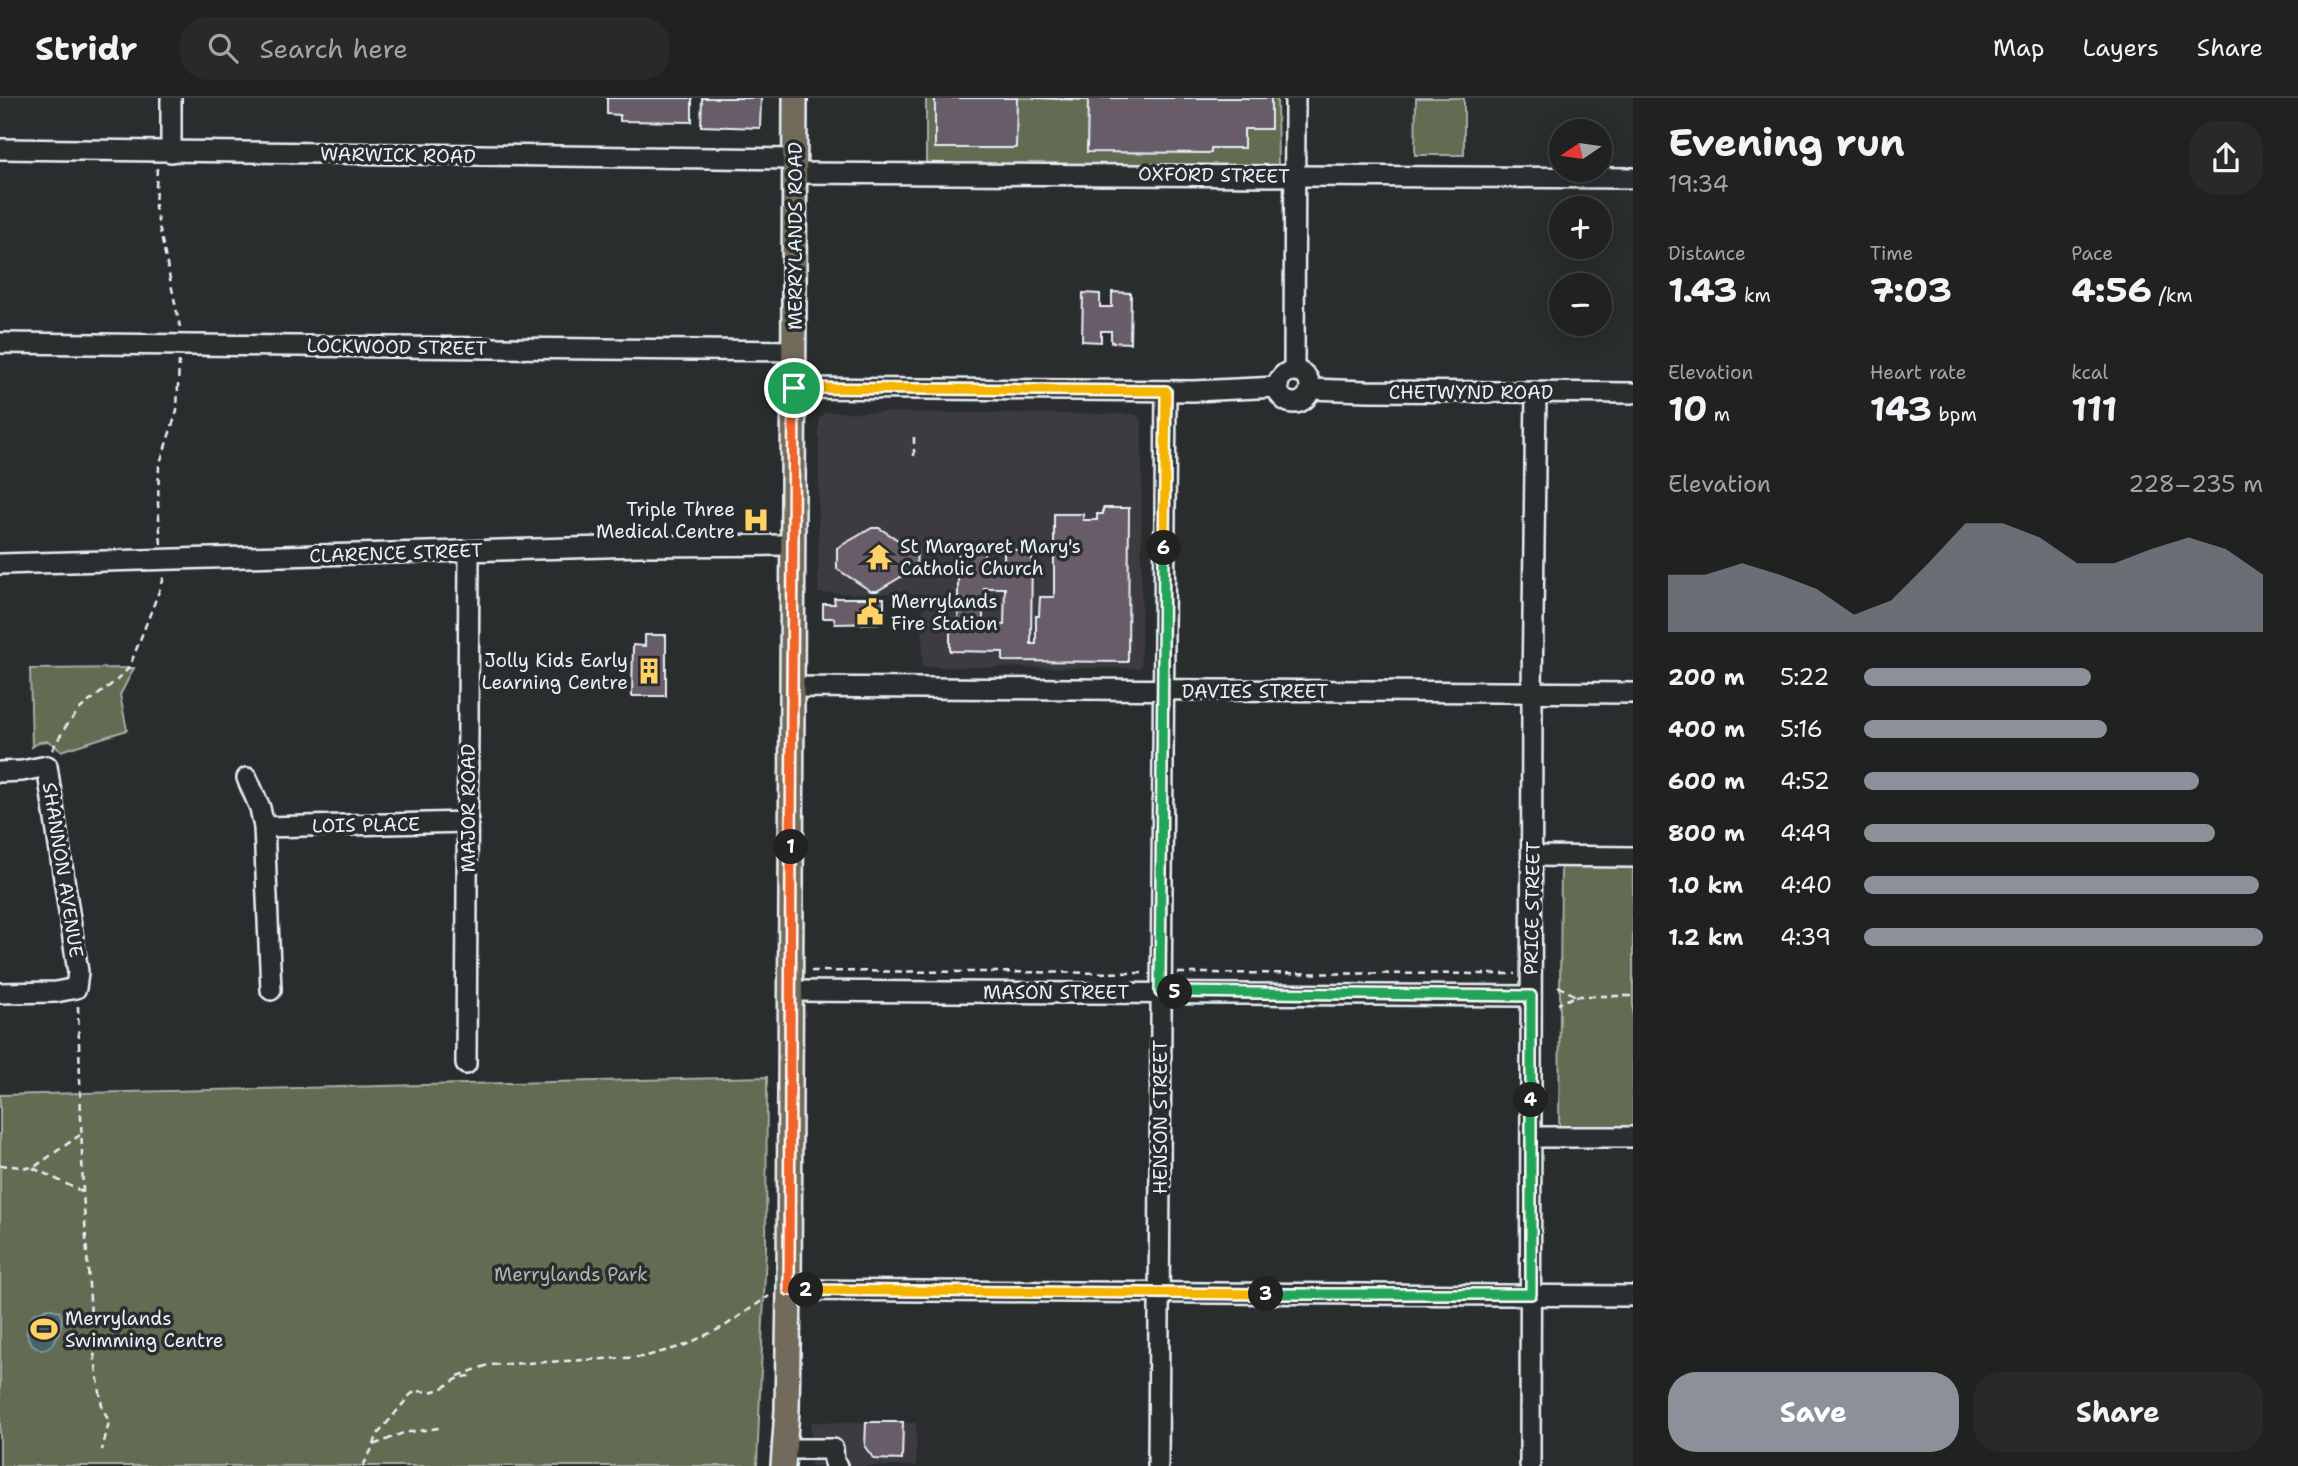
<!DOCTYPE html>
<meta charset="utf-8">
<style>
:root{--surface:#202222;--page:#282a2a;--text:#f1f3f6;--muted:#a2a4a5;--line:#3d3f40;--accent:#8c9099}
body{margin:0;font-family:"Shantell Sans",sans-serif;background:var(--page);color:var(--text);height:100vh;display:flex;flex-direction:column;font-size:26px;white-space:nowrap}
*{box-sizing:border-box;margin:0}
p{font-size:23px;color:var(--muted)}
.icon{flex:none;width:38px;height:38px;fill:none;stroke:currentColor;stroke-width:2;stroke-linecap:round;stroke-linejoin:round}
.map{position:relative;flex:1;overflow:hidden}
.sheet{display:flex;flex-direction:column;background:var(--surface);width:665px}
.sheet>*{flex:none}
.needle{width:46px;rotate:257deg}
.buttons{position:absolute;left:1549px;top:21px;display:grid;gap:14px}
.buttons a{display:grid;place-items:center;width:63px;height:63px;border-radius:50%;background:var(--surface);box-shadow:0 4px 18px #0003,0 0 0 2px var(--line);font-size:35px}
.pin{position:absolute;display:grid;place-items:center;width:60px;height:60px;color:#fff;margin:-30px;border:4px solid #fff;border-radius:50%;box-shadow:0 2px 7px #0007}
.km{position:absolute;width:35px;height:35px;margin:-18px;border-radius:50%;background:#222;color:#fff;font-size:19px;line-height:35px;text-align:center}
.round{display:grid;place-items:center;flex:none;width:74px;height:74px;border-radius:28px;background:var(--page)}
.headline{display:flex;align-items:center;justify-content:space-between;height:119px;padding:0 35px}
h1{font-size:38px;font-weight:700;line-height:52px}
.figures{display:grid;grid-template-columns:repeat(3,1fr);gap:10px;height:119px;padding:7px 35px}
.figures div{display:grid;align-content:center}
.figures b{font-size:35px;font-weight:700}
.figures small{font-size:19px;font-weight:400}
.figures p{font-size:19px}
.chart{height:196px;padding:14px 35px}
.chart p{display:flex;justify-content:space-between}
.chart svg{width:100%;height:126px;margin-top:7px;fill:var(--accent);opacity:.7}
.cta{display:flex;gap:14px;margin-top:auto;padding:14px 35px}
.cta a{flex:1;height:80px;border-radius:28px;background:var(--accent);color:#fff;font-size:28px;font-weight:700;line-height:80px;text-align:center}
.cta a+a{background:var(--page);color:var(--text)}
ul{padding:0 35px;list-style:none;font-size:23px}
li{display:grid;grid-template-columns:112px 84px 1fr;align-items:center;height:52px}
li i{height:18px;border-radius:9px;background:var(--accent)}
header{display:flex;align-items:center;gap:42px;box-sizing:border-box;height:98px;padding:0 35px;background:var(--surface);border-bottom:2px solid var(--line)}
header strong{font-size:33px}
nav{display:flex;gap:38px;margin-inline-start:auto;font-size:24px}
.search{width:490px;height:63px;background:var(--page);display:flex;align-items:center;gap:18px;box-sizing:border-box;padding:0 24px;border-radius:28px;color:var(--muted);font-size:26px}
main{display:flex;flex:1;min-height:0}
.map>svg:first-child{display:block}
.built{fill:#3c3b40}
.green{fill:#626c52;stroke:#a5aea5;stroke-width:2}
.water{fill:#456368;stroke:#869ca2;stroke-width:2}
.building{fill:#675b69;stroke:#e8f1f8;stroke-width:2}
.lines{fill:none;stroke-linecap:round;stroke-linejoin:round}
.minor-casing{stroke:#e8f1f8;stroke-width:24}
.major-casing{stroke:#e8f1f8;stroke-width:28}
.path{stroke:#e8f1f8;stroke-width:2.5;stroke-dasharray:7 5;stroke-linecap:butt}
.minor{stroke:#2a2d2e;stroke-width:19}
.major{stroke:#726b5a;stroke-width:23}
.split-1-casing{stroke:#fff;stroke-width:14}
.split-2-casing{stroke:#fff;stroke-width:14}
.split-3-casing{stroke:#fff;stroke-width:14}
.split-4-casing{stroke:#fff;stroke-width:14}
.split-5-casing{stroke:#fff;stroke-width:14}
.split-6-casing{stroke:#fff;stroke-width:14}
.split-7-casing{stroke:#fff;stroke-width:14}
.split-1{stroke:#f0652b;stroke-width:9}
.split-2{stroke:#f0652b;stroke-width:9}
.split-3{stroke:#f5b400;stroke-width:9}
.split-4{stroke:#22a559;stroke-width:9}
.split-5{stroke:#22a559;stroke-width:9}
.split-6{stroke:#22a559;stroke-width:9}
.split-7{stroke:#f5b400;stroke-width:9}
.labels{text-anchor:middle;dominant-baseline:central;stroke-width:7;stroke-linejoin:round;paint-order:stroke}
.street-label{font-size:19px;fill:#e8f1f8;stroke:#2a2d2e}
.poi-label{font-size:19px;fill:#e8f1f8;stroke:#2a2d2e;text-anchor:start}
.park-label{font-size:19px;fill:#acb5ad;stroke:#2a2d2e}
</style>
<header>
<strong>Stridr</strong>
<div class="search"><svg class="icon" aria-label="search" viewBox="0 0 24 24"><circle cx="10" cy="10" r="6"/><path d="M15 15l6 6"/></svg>Search here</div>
<nav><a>Map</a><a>Layers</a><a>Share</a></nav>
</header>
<main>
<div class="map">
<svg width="1633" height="1368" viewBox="0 0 1633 1368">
<rect width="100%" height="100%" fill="#2a2d2e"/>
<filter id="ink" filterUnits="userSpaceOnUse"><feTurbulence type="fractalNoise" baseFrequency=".0143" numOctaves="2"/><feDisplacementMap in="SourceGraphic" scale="14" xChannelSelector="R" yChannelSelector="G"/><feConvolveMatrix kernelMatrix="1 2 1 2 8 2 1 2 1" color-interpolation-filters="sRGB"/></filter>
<g filter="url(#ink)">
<!-- built -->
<g class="built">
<path d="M825,314l310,2 7,7 -1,247 -219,-1 1,-73 -105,-1 1,-174z"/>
<path d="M811,1324l105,1v43h-105z"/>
</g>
<!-- green -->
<g class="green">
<path d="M926,0h351l1,68 -352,6z"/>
<path d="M1416,0h48v57h-49z"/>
<path d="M134,570l-14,27 7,35 -66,21 -13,-10 -8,1 -8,5 -2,-78z"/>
<path d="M1561,763l72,1v270l-74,1z"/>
<path d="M767,979l-1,172 -9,217h-757v-371z"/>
</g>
<!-- water -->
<path class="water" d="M48,1210l11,3 3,8c-2,12 -7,29 -20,31 -18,-7 -19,-22 -8,-36z"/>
<!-- building -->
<g class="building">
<path d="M607,0h85v24l-72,-1v-6l-13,-1z"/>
<path d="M702,0h59l-1,30 -59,-2z"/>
<path d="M935,0h82l-1,50h-81z"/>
<path d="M1033,0h238v31h-27v19h-33v5l-124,-1 1,-52z"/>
<path d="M1112,194l19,1 -1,50 -19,-1v-11h-10v11l-19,-1 1,-48 17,1v13h12z"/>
<path d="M1103,410h26l-1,154 -125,-1v-9l-53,-1v-27l54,1 1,-37h-21v13l-26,-1v-50h26v12h20v-12h28l-1,94h5v-28h3l1,-19h14v-83h29v6h14v-6h6z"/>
<path d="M872,430h7l38,24 -1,16 -39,23h-6l-34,-22v-21z"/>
<path d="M834,500h50v25l-49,1 -1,-6h-11v-14h12z"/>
<path d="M958,502l25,1v24l-25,-1z"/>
<path d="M645,537h21v61h-34l1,-51 12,1z"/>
<path d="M866,1324h37l-1,38 -28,-1 -9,-12z"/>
</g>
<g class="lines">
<!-- minor casing -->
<g class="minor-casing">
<g id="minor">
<path d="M0,51l795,10"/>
<path d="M171,54v-54"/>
<path d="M795,75l838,5"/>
<path d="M0,245l794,8"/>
<path d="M1294,272l1,-272"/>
<circle cx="1294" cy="289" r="16"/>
<path d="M794,290l400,3 84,-4"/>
<path d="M1310,291l57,2 266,2"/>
<path d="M0,466l640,-18 153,-1"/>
<path d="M792,589l841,6"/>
<path d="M0,674l22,-1 25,-5 31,206 -2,16 -20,4 -56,1"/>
<path d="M247,680l13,30 4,19 7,163"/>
<path d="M264,729l204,-5"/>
<path d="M1533,758l100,1"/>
<path d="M791,893l740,5"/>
<path d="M466,966l3,-512"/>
<path d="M1531,1039h102"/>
<path d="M789,1192l844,6"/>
<path d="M784,1351h49l1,14 3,3"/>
<path d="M1158,1368c5,-358 2,-717 8,-1075"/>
<path d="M1530,1368l2,-774 4,-300"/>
</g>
</g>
<!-- major casing -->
<g class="major-casing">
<path id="major" d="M783,1368l4,-56 2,-120 6,-1192"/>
</g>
<!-- path -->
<g class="path">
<path d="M157,70l-2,39 25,120"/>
<path d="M914,358v-19"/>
<path d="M161,446l-3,-40 1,-38 18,-55 2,-50"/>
<path d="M52,652l14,-24 15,-18 36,-28 12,-12 34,-87v-6"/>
<path d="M811,873l333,2"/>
<path d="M1178,875l337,1"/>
<path d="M1558,888l18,10 -18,8"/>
<path d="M1576,898h57"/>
<path d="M78,908l5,186 10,154 9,60 7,16 -7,28"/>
<path d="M0,1067l33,3 47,-33"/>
<path d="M33,1070l50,24"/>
<path d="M458,1278l30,-11 155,-8 40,-11 42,-20 44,-30"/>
<path d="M374,1347l3,-10 34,-41c9,-5 14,-1 23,-3 16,-3 16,-14 38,-15"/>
<path d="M363,1368l11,-21 29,-12 36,-5"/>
</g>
<!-- minor -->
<use href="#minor" class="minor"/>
<!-- major -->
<use href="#major" class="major"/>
</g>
</g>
<g class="lines" filter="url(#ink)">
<!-- split-1 casing -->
<g class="split-1-casing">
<path id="split-1" d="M791,749l3,-459"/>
</g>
<!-- split-2 casing -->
<g class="split-2-casing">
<path id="split-2" d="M791,749l-2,443h17"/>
</g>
<!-- split-3 casing -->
<g class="split-3-casing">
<path id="split-3" d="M806,1192l460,4"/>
</g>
<!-- split-4 casing -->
<g class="split-4-casing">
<path id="split-4" d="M1266,1196h265v-194"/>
</g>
<!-- split-5 casing -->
<g class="split-5-casing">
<path id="split-5" d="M1175,894l356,4v104"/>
</g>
<!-- split-6 casing -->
<g class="split-6-casing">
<path id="split-6" d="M1164,450l-4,444h15"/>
</g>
<!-- split-7 casing -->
<g class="split-7-casing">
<path id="split-7" d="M794,290l372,3 -2,157"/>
</g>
<!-- split-1 -->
<use href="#split-1" class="split-1"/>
<!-- split-2 -->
<use href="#split-2" class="split-2"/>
<!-- split-3 -->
<use href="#split-3" class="split-3"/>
<!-- split-4 -->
<use href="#split-4" class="split-4"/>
<!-- split-5 -->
<use href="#split-5" class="split-5"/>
<!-- split-6 -->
<use href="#split-6" class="split-6"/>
<!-- split-7 -->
<use href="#split-7" class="split-7"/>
</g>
<!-- icons -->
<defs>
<g id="hospital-bare" transform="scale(2.1)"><path d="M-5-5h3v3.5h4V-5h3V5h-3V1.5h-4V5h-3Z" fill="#ffd166" stroke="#2a2d2e" stroke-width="2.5" paint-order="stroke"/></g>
<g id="temple-bare" transform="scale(2.1)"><path d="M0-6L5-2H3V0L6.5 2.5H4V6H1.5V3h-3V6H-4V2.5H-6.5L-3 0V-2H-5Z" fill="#ffd166" stroke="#2a2d2e" stroke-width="2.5" paint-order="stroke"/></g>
<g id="civic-bare" transform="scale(2.1)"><path d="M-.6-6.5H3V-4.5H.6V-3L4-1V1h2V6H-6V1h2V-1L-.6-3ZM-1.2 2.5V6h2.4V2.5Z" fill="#ffd166" stroke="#2a2d2e" stroke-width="2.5" paint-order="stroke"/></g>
<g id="building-bare" transform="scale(2.1)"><path d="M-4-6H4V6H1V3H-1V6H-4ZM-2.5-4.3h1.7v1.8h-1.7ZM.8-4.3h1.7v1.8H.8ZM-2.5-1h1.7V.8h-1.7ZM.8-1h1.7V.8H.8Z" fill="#ffd166" stroke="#2a2d2e" stroke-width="2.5" paint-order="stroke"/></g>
<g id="stadium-bare" transform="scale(2.1)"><path d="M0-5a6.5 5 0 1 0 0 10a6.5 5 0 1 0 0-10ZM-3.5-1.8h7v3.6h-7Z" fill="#ffd166" stroke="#2a2d2e" stroke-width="2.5" paint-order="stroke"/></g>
</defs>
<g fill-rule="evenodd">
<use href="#hospital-bare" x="756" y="422"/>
<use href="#temple-bare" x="879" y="459"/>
<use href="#civic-bare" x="870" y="514"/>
<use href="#building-bare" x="649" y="573"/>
<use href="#stadium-bare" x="44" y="1231"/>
</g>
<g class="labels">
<!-- street labels -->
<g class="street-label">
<text transform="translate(398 57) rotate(1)">WARWICK ROAD</text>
<text transform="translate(1214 77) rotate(1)">OXFORD STREET</text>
<text transform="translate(795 138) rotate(-90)">MERRYLANDS ROAD</text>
<text transform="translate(397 249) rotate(1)">LOCKWOOD STREET</text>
<text x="1471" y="294">CHETWYND ROAD</text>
<text transform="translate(396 455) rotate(-2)">CLARENCE STREET</text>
<text x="1255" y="593">DAVIES STREET</text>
<text transform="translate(468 710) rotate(-90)">MAJOR ROAD</text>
<text transform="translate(366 727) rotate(-1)">LOIS PLACE</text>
<text transform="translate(63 772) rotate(81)">SHANNON AVENUE</text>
<text transform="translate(1532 810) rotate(-89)">PRICE STREET</text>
<text x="1056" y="894">MASON STREET</text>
<text transform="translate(1160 1019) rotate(-90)">HENSON STREET</text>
</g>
<!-- poi labels -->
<g class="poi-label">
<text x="735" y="411" text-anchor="end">Triple Three<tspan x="735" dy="22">Medical Centre</tspan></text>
<text x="900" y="448">St Margaret Mary's<tspan x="900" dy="22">Catholic Church</tspan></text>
<text x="891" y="503">Merrylands<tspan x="891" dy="22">Fire Station</tspan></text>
<text x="628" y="562" text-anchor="end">Jolly Kids Early<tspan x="628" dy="22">Learning Centre</tspan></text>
<text x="65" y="1220">Merrylands<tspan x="65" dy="22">Swimming Centre</tspan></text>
</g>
<!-- park labels -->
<g class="park-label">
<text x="571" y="1176">Merrylands Park</text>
</g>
</g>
</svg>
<div class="buttons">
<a><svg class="needle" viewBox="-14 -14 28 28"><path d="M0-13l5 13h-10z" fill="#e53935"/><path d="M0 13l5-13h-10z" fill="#a2a4a5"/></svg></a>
<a>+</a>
<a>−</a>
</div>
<div class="pin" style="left:794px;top:290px;background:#1e9e55"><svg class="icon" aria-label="arrive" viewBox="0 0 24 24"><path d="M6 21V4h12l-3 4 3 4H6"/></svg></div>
<b class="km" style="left:791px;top:749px">1</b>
<b class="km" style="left:806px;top:1192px">2</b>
<b class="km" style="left:1266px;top:1196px">3</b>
<b class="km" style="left:1531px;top:1002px">4</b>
<b class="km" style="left:1175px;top:894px">5</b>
<b class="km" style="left:1164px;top:450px">6</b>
</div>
<section class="sheet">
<div class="headline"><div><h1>Evening run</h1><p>19:34</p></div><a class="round"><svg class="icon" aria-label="share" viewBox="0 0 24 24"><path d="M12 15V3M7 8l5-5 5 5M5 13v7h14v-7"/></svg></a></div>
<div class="figures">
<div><p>Distance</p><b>1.43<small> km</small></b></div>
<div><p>Time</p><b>7:03</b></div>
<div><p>Pace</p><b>4:56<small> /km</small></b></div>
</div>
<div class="figures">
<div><p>Elevation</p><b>10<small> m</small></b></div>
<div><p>Heart rate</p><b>143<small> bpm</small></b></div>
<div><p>kcal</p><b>111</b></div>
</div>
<div class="chart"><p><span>Elevation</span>228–235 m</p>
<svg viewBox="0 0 160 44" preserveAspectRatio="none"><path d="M0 44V24L10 24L20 20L30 24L40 29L50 38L60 33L70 20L80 6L90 6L100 11L110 20L120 20L130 15L140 11L150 15L160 24V44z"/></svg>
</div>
<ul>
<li><b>200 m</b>5:22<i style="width:57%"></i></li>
<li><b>400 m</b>5:16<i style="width:61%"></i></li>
<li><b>600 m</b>4:52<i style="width:84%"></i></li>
<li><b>800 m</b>4:49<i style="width:88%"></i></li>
<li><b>1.0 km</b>4:40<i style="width:99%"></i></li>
<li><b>1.2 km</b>4:39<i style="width:100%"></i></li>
</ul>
<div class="cta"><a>Save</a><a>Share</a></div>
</section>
</main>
